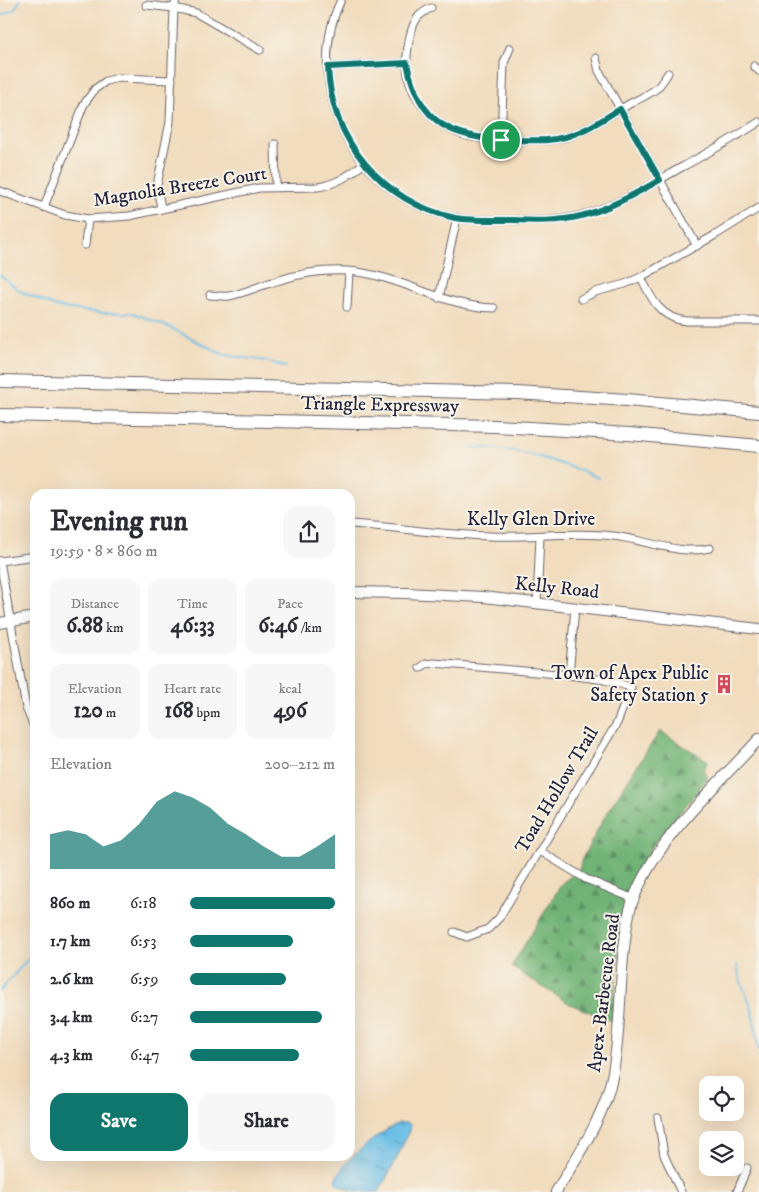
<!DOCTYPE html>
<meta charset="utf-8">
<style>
:root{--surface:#fff;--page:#f7f7f7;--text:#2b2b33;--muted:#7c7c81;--accent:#0f766e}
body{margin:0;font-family:"IM FELL DW Pica",serif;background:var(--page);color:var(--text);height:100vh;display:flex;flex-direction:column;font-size:19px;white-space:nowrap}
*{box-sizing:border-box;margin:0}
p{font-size:16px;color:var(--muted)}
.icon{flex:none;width:28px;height:28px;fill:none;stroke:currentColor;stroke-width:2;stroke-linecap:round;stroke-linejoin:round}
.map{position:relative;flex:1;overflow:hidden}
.panel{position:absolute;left:30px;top:489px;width:325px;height:672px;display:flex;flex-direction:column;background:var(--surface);border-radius:15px;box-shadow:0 5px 20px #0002}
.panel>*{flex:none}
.buttons{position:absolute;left:699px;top:1076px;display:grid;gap:10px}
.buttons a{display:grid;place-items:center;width:45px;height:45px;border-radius:10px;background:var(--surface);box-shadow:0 5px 20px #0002;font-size:25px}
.pin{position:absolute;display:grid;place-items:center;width:42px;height:42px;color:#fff;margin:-21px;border:2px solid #fff;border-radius:50%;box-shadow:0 1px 5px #0007}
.round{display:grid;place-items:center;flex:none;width:52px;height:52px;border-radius:15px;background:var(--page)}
.head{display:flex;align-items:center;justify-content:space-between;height:85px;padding:0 20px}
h1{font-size:28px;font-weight:700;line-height:38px}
.metrics{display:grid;grid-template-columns:repeat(3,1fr);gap:8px;height:85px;padding:5px 20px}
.metrics div{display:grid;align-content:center;border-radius:12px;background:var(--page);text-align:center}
.metrics b{font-size:21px;font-weight:700}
.metrics small{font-size:14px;font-weight:400}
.metrics p{font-size:14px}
.chart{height:140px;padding:10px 20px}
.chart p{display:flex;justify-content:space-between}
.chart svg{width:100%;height:90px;margin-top:5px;fill:var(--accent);opacity:.7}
.button{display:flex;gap:10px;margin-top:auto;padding:10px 20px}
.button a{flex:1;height:58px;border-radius:15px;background:var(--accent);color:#fff;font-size:20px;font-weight:700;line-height:58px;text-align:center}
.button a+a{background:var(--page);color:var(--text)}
ul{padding:0 20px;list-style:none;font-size:16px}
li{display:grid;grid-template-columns:80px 60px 1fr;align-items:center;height:38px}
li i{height:12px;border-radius:6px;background:var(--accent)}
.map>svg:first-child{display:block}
.forest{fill:url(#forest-firs);stroke:#4a6a58}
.water{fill:url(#water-ripples);stroke:#467090}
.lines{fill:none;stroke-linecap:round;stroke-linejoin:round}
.stream{stroke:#6abee6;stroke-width:2}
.street-casing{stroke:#6a6368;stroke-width:9}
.secondary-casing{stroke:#6a6368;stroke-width:12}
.highway-casing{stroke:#6a6368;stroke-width:14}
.street{stroke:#fff;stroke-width:7}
.secondary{stroke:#fff;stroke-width:10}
.highway{stroke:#fff;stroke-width:12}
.route-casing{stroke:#fff;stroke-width:10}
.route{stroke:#0f766e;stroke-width:6}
.labels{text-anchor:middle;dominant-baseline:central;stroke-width:4;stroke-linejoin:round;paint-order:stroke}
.street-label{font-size:19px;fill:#22223b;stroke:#f7f3e8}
.poi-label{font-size:19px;fill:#22223b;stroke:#f7f3e8;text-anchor:end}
</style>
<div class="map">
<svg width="759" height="1192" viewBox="0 0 759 1192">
<defs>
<pattern id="forest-firs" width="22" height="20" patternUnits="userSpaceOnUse" patternTransform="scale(1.25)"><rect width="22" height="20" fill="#71b376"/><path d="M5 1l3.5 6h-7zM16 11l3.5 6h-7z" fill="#5c9162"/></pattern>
<pattern id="water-ripples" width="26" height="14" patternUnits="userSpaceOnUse" patternTransform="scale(1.25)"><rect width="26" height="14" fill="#6abee6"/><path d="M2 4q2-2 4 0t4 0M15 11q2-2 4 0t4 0" fill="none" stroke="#579abc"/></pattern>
</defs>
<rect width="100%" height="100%" fill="#f7f3e8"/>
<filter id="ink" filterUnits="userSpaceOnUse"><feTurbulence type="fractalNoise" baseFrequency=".02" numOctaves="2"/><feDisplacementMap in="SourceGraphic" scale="10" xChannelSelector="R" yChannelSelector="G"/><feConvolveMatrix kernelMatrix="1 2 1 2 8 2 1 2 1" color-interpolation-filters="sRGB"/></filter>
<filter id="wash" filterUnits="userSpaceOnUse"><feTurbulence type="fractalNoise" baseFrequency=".0096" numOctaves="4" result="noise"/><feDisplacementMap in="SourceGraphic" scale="20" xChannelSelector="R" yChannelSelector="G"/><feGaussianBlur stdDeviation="1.12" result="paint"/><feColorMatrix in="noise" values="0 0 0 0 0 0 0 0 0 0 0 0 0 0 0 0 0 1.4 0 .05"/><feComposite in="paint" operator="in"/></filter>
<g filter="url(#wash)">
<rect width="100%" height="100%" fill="#f1dcbd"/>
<!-- forest -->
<path class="forest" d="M660,731l48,30 -5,9 5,8 -56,69 -19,35 -12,47 -9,92 -42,-17 -59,-37 51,-84 17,-13 3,-11 27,-50z"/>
<!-- water -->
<path class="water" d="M399,1123h9l3,3 -12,28 -20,38c-17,0 -31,0 -44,-10 6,-21 44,-49 64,-59z"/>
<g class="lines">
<!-- stream -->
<g class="stream">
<path d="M0,16l14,-6 6,-10"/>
<path d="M0,275l20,16 36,16 44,6h33l38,15 53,27 42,6 20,6"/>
<path d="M471,448c44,-2 88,14 128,30"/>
<path d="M737,965c1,16 11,29 15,45 3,13 4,27 7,40"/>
<path d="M0,991l35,-40"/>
</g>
</g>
</g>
<g filter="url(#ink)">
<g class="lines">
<!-- street casing -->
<g class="street-casing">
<g id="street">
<path d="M341,0c-20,41 -17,92 3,132 21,44 65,78 113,86 19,3 39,2 57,2 26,1 51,1 75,-7 34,-10 64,-30 95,-47 25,-14 51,-28 75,-44"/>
<path d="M146,5l28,3 22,5 64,37"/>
<path d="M431,8c-4,2 -9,5 -12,8 -9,10 -11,28 -12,40 -3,39 28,74 65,81 15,4 31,3 46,3 16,0 33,2 49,-3 22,-7 43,-22 64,-34 8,-4 19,-9 26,-15 4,-4 8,-10 11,-15"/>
<path d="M596,58l3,13 98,175"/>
<path d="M754,66l5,5"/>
<path d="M328,67l79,-4"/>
<path d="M501,140l3,-77 6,-15"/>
<path d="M275,144l1,43"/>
<path d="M0,191l65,24 23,4 41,-3 130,-28 59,-1c19,-3 32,-12 46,-24"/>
<path d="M44,207l40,-103 11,-15 11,-8 12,-3 54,2"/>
<path d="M161,209l-4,-24 13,-63 4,-114 2,-8"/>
<path d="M85,245l3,-26"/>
<path d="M641,277c10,22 20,42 46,44h72"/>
<path d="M210,295c6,0 13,2 19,1 17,-3 34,-12 51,-16 22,-7 44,-10 67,-9 52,3 95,36 147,37"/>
<path d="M439,298l18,-80"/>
<path d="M581,299l14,-7 30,-8 16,-7 76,-43 42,-26"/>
<path d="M347,307l2,-35"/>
<path d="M350,524c47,3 93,11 141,12 40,2 81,-5 122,0 30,3 68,20 97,12"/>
<path d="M0,561l26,147 9,21"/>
<path d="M0,561l35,-5"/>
<path d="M537,604l3,-68"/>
<path d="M420,668l6,-4 8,-1 135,12 36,5 26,7 -14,36 -118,195 -11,11 -21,8 -13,-5"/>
<path d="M569,675l6,-67"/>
<path d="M540,851l46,28 48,20"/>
<path d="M658,1118l6,37 17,37"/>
<path d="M737,1192l10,-24"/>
</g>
</g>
<!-- secondary casing -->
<g class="secondary-casing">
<g id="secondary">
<path d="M350,592l56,1 77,4 276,32"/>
<path d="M0,623l35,-6"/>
<path d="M556,1192c21,-36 48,-74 56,-115 9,-43 7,-86 12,-129 2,-15 3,-31 8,-45 23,-64 82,-114 127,-164"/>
</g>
</g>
<!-- highway casing -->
<g class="highway-casing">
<g id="highway">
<path d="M0,381l517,12 110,7 132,12"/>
<path d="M0,415l496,11 133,8 130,12"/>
</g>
</g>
<!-- street -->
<use href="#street" class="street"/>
<!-- secondary -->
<use href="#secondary" class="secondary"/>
<!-- highway -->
<use href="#highway" class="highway"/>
</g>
</g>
<g class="lines" filter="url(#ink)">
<!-- route casing -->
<g class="route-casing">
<path id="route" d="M407,63c12,62 46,76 105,77 18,0 36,2 53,-3 20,-5 38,-18 55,-28l40,71c-25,14 -51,29 -79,36 -23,6 -46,5 -69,4 -18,0 -38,1 -57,-2 -72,-16 -124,-77 -127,-151z"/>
</g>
<!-- route -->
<use href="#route" class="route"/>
</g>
<!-- icons -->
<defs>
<g id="building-bare" transform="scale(1.5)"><path d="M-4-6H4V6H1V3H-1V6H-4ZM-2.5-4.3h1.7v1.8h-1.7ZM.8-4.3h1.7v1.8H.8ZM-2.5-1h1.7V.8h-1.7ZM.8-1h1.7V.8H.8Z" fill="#d1495b" stroke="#f7f3e8" stroke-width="2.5" paint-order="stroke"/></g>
</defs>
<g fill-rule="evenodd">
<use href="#building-bare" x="724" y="684"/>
</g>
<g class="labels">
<!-- street labels -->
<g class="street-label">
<text transform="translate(180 187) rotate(-9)">Magnolia Breeze Court</text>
<text transform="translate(380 405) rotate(1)">Triangle Expressway</text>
<text x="531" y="519">Kelly Glen Drive</text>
<text transform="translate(557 588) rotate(6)">Kelly Road</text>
<text transform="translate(557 790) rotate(-59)">Toad Hollow Trail</text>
<text transform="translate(604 993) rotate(-83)">Apex-Barbecue Road</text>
</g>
<!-- poi labels -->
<g class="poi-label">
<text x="709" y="673">Town of Apex Public<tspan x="709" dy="22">Safety Station 5</tspan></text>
</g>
</g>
</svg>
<div class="buttons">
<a><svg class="icon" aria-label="locate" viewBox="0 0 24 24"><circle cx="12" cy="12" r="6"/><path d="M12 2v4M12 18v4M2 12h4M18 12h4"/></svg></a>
<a><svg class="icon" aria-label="layers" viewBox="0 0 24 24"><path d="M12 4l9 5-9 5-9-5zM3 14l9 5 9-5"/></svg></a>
</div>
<div class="pin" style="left:501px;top:140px;background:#1e9e55"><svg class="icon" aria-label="arrive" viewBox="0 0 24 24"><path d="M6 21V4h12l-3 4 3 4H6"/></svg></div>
<section class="panel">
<div class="head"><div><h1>Evening run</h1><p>19:59 · 8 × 860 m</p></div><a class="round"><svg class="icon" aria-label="share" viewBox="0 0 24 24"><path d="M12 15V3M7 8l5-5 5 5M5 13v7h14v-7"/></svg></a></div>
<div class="metrics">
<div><p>Distance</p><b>6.88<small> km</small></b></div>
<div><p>Time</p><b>46:33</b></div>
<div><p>Pace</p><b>6:46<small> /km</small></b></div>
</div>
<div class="metrics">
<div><p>Elevation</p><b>120<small> m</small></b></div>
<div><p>Heart rate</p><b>168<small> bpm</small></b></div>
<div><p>kcal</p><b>496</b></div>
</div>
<div class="chart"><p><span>Elevation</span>200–212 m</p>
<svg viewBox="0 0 160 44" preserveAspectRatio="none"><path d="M0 44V27L10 25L20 27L30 33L40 30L50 22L60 11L70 6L80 9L90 14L100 22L110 27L120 33L130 38L140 38L150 33L160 27V44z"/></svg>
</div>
<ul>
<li><b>860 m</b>6:18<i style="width:100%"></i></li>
<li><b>1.7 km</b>6:53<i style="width:71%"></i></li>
<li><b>2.6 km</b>6:59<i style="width:66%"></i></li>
<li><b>3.4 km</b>6:27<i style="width:91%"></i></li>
<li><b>4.3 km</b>6:47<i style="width:75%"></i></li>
</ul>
<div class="button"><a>Save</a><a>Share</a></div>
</section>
</div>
